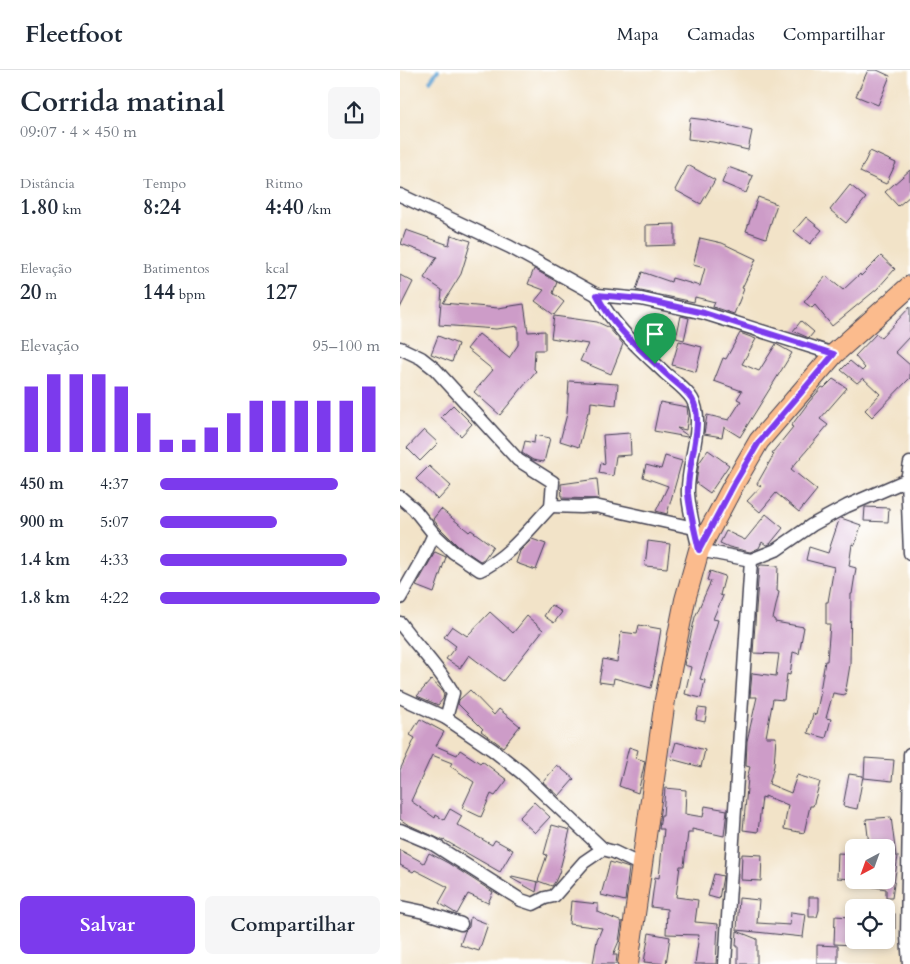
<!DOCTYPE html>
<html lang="pt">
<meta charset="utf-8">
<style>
:root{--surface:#fff;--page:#f6f6f7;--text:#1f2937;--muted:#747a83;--line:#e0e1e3;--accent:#7c3aed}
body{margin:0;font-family:Cardo,serif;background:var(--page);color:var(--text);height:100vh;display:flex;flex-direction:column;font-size:19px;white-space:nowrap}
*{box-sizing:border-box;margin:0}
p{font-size:16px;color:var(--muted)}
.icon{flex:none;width:28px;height:28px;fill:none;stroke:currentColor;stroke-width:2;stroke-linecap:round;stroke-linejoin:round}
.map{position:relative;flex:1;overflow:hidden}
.drawer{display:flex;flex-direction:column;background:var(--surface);width:400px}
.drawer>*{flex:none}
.needle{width:32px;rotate:221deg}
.controls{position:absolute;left:445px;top:769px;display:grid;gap:10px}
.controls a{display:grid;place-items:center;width:50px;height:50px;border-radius:8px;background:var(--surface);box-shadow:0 2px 8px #0003;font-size:25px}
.pin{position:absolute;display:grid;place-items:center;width:42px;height:42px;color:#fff;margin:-51px -21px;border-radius:50% 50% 50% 0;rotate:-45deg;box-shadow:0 0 5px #0007}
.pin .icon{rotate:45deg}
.round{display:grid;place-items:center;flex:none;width:52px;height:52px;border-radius:8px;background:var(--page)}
.headline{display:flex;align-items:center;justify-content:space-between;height:85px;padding:0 20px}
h1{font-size:28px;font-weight:700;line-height:38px}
.figures{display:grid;grid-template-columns:repeat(3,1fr);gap:8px;height:85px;padding:5px 20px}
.figures div{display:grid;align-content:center}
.figures b{font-size:21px;font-weight:700}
.figures small{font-size:14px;font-weight:400}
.figures p{font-size:14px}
.chart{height:140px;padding:10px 20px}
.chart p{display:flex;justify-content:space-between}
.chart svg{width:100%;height:90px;margin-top:5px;stroke:var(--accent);stroke-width:6}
.primary-button{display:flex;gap:10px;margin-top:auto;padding:10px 20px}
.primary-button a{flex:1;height:58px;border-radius:8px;background:var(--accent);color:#fff;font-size:20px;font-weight:700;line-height:58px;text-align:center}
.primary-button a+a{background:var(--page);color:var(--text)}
ul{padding:0 20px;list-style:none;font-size:16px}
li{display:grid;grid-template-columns:80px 60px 1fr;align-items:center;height:38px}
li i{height:12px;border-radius:6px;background:var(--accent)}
header{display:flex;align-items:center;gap:30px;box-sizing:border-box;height:70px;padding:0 25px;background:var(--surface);border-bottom:1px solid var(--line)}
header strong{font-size:24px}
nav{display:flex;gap:28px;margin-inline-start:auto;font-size:18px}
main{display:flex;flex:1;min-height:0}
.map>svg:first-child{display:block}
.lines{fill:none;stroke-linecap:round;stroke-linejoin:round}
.stream{stroke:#5da1d2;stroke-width:4}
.building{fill:#cd9cc8}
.street-casing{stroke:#413f50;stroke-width:15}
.primary-casing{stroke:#413f50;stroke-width:22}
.street{stroke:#fff;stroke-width:12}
.primary{stroke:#fbbb8d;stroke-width:20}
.route-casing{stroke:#fff;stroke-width:10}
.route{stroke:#7c3aed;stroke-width:6}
</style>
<header>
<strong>Fleetfoot</strong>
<nav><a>Mapa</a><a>Camadas</a><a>Compartilhar</a></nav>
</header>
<main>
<section class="drawer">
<div class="headline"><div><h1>Corrida matinal</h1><p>09:07 · 4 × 450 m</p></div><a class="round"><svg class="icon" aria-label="share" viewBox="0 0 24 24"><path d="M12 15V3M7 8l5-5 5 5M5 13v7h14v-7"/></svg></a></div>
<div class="figures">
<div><p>Distância</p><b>1.80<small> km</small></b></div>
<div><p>Tempo</p><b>8:24</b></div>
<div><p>Ritmo</p><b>4:40<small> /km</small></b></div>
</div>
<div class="figures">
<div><p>Elevação</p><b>20<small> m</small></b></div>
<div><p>Batimentos</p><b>144<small> bpm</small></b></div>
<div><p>kcal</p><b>127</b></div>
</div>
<div class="chart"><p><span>Elevação</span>95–100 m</p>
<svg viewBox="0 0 160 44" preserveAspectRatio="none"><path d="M5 44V12M15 44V6M25 44V6M35 44V6M45 44V12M55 44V25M65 44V38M75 44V38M85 44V32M95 44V25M105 44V19M115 44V19M125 44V19M135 44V19M145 44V19M155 44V12"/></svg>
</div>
<ul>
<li><b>450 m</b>4:37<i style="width:81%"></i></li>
<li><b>900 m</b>5:07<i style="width:53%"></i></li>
<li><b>1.4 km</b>4:33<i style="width:85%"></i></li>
<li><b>1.8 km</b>4:22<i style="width:100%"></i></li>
</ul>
<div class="primary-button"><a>Salvar</a><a>Compartilhar</a></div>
</section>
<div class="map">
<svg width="510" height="894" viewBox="0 0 510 894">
<rect width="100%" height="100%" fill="#fff"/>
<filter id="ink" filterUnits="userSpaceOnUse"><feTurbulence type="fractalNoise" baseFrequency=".02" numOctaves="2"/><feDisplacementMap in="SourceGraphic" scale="10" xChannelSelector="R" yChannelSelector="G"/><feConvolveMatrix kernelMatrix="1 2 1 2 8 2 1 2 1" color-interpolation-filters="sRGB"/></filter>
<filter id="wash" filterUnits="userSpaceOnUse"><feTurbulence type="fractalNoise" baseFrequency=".0096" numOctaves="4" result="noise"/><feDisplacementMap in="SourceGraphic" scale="20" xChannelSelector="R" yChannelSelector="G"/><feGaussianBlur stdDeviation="1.12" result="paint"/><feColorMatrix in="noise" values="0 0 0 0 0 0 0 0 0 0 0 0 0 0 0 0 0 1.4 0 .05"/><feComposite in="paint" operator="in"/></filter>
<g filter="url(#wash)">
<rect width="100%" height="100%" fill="#f2e3c8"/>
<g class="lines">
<!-- stream -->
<path class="stream" d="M30,11l8,-11"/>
</g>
<g id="blocks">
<!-- building -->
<g class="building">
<path d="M468,0h9l13,6 -12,29 -22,-9z"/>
<path d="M290,48l17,2 45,11 -4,19 -35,-8 -25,-3z"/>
<path d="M470,81l26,12 -10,21 -26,-12z"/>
<path d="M288,95l27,15 -14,24 -26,-14z"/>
<path d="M328,97l25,9 -7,17 -24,-10z"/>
<path d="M510,100v26l-12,10 -13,-14z"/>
<path d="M450,115l16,13 -20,25 -16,-13z"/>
<path d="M358,127l19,7 -11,34 -20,-7z"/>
<path d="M406,147l16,13 -12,14 -16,-13z"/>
<path d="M275,154v21l-29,1v-21z"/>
<path d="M6,160l43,15 2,-10 20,6 -10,33 -18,29 55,5 26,-4 4,28 17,-1v19h-10l-1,19 2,2 -36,44 -26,-23 19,-22 -26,-21 12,-15 30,24 9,-13v-19l-22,3 -57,-4 3,-35 -18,-12 13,-21 -36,-13z"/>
<path d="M300,168l22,5 34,16 -14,29 2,1 -10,25 -21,-7 2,-5 -20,-5 -1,5 -58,-12 6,-18 29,10 1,-4 28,8 5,-18 -12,-3z"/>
<path d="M481,186l14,13 -18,20 -45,37 -17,-21 -3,3 -8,-6 22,-26 17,14 17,-16 1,2z"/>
<path d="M134,199l23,13 -4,11 11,9 -10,13 -19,-14 9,-11 -16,-6z"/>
<path d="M0,205l13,7 -13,26z"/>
<path d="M510,237v29l-15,16 15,13v13l-38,39 -7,-7 15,-16 -17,-16 -6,5 -16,-13 9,-9 12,10 3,-3 -10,-12 21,-22 5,4z"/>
<path d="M154,246l43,6 11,5 15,17 -12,30 -31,-13 8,-17 -37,-6z"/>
<path d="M281,246l8,2 -5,22 -8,-2z"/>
<path d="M401,251l13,11 -5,6 -16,-7z"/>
<path d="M340,263l16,6 -14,25 17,7 17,-27 16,9 -52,84 -16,-10 -2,10 -18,-3 3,-19 22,5 12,-19 -4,-2 5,-8 -28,-10 9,-23 3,1z"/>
<path d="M38,266l20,8 -6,18 -21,-8z"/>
<path d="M279,271l23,6 -6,25 -24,-7z"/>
<path d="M433,309l14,9 -27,31 8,6 -37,44 26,21 -18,22 -23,-19 -16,19 -13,-11 14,-15 -4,-2 17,-30 -2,-1 21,-26 -2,-1 18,-24 13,-15 2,1z"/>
<path d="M169,311l49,3 -2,21 -25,-3 -1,10h-2l-9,35 -19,-6 7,-27z"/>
<path d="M260,332l27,5 1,9 -2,14 -9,-2 11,8 -1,1 -33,-6z"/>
<path d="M53,335l19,19 -11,12 -20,-19z"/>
<path d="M24,360l14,13 -18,18 -13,-13z"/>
<path d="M230,363l1,22 -15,1 -3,20 -14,-3 2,-10 4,1 -2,-29z"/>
<path d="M135,365l15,3 -6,24 -11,-2 -11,-7 3,-12 9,2z"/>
<path d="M308,380l21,15 -19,28 -14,-10 3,-20z"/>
<path d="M265,386l17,5 -15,53 -11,-3 12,-25 -25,-9 3,-12 15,4z"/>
<path d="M29,396l22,20 -13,14 -22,-21z"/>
<path d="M197,409l2,20 -37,-1 -1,-14z"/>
<path d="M465,437l24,1 -1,14 -24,-1z"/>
<path d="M41,439l28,23 2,-2 22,16 -9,13 -4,2 -22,-15 -18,-18 -7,-9z"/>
<path d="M366,444l17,14 -13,16 -4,1 -4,-3 -3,6 -9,4 -21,-5 -9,-4 6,-12 19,9z"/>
<path d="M441,448l20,7 -6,20 -3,-1 -3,22 7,2 -4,26h-1l-1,71 -5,30 -12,-2 -7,25 5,1 -5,19 -18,-5 5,-19 3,1 5,-24h-1l5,-30h2l3,-37h-4v-22h2l6,-35 -28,-7 3,-13 19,6 11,-33z"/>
<path d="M132,469l14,5 -10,26 -20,-7 4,-12z"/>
<path d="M248,471l22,3 -3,24 -22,-2z"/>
<path d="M35,482l11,5 -12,36 -18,-7z"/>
<path d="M361,495l17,1 -1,25 2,1 -6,27 2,1v2l29,5 -5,27 -6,-2 -3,23 -3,-1 -3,26 -11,-1 -7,38h10l-2,29 -5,18 22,9 6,-18 23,7 -7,24h-3l-6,27 -20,-4 4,-24 -23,-9v2l-3,-1 -4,35 -15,-2 5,-52h-1l3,-11 -4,-1 1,-25 10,-44h-7l2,-24 24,3 3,-22 -26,-1 6,-87z"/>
<path d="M310,501l15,5 -5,19 3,1 -10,23 5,1 -18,59 5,1 -4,18 -16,-4 6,-27 -7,-2 11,-48 16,-36 -4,-1z"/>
<path d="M151,535l11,7 -8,11 -10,-7z"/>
<path d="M90,542l23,21 14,-17 16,14 -40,51 -34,-26 -9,13 -14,-9 10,-13 -12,-9 8,-11 15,10z"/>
<path d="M239,555l22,4 -7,41h1l-4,18 -37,-10 -1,6 -14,-2 4,-23 14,3 4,-30 16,2z"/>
<path d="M31,610l10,9 3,5 -1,5 -5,6 -21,-9z"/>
<path d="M70,620l24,25 5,-6 21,17 -17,21 -22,-16 2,-2 -25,-25 1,-4z"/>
<path d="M298,638l9,1 -2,13 -9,-2z"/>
<path d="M20,649l24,13 -8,14 21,9 3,-5 20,13 2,-2 25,19 -12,16 -4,-2 -10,23 -19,-9 12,-26 -24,-16 2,-3 -20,-8 -21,46 24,17 1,-3 8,5 6,-11 12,7 -5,9 35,20 3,-5 18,10 -13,22 -56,-32v1l-37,-17 -7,-5v-49l15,-32 -5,-3z"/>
<path d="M276,672l29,8 -4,17 -30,-8z"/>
<path d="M229,677l9,3 -2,8 9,3 -7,32 -19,-7z"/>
<path d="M465,688l29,2 -2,21 -28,-3z"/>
<path d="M157,695l17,14 -15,17 -16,-14z"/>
<path d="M449,704l14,2 -6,33 -14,-3z"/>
<path d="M265,718l21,2 -1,24 18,3 2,-11 22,4 -3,26 -32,-7v4h-4l-4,33h-4l-4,31 22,3 -3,22 23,2 -2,40h-21l4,-29 -33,-1 1,-25 -16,-2 4,-30 4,1 5,-49h-5l2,-14h2z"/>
<path d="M134,732l16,15 -15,16 -16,-15z"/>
<path d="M491,747l5,39h2l-6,42h-6v-9l-23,-4 1,-5h22v-37l-17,2 -3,-26z"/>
<path d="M152,755l18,5 -11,43 -4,9 -3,4 -14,-5 9,-26 -3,-1z"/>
<path d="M0,780l24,13 5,-10 19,10 45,29 -5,11 -20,-9 -11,20 -18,-11 9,-16 -33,-17 -2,2 -13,-7z"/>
<path d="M438,783l16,1v25l-17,-1z"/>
<path d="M342,784l20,1 -1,26 -20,-1z"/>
<path d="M210,792l19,6 -4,33 -24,-6z"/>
<path d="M314,804l9,2 -4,23 -11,-3z"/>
<path d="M112,806l26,6 -2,10 -25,-14z"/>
<path d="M409,827h10v13l-2,7h-8z"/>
<path d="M339,828l20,2 -2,23 33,2 1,-13 15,2 -3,23 -66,-7z"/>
<path d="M171,831l27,3v8l24,10 -3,19 -6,14h4l-1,9h-23l4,-24 5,-12 -33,-4z"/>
<rect x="486" y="844" width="9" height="15"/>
<path d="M435,846l16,1v15h3v13l-20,-1z"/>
<path d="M70,847l18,7 -9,27 -19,-6 5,-14 4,-4z"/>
<path d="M337,861l20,8v25h-19v-18h-2z"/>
<path d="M249,863l21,4 -4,27 -22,-2z"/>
<path d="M417,875l21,1v18h-21z"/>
</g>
</g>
</g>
<g filter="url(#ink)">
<use href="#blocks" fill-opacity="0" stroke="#413f50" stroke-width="1"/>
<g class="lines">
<!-- street casing -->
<g class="street-casing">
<g id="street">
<path d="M0,125l110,52 87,48 44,4 63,14 130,41"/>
<path d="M197,225c16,31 43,54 68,78 9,8 21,16 27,26 14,23 -6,67 -4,95 1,18 7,38 11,56l52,10 25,-10 36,-25 35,-19 60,-26"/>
<path d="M0,278l21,10 14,11 83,91 35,22 -2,24 30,1 14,-1 99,22"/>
<path d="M510,393l-3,17 3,73"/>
<path d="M0,427l14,12 20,25"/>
<path d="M0,528l24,-42 10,-22 19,18 27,18c29,-13 49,-41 71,-64"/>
<path d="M0,553c17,24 39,44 53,70l-7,25"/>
<path d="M0,627l46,21 47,32 29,23 81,76"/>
<path d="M0,760l33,14 88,56 12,4 12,-6 9,-2 30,-34 19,-13 11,3 29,14"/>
<path d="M0,837l24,5 37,12"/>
<path d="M325,894l26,-404"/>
<path d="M509,894l-2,-28 3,-182"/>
</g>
</g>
<!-- primary casing -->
<g class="primary-casing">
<path id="primary" d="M228,894l37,-264 20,-100 14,-50 35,-66 25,-43 75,-87 76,-68"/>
</g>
<!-- street -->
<use href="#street" class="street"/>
<!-- primary -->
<use href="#primary" class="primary"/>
</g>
</g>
<g class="lines" filter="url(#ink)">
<!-- route casing -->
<g class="route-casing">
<path id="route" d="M197,225l44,4 63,14 130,41 -75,88 -25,42 -35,66c-4,-18 -9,-37 -11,-56 -2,-28 18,-72 4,-95 -6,-10 -19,-18 -27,-26 -25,-24 -53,-47 -68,-78z"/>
</g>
<!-- route -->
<use href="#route" class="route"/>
</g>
</svg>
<div class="controls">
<a><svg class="needle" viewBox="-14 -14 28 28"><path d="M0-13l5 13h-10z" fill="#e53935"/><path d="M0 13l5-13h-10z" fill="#747a83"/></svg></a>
<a><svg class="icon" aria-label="locate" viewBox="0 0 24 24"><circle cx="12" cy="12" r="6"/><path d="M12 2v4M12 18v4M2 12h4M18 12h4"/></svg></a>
</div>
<div class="pin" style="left:255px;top:294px;background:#1e9e55"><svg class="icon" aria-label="arrive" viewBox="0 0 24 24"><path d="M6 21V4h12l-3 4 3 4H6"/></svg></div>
</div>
</main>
